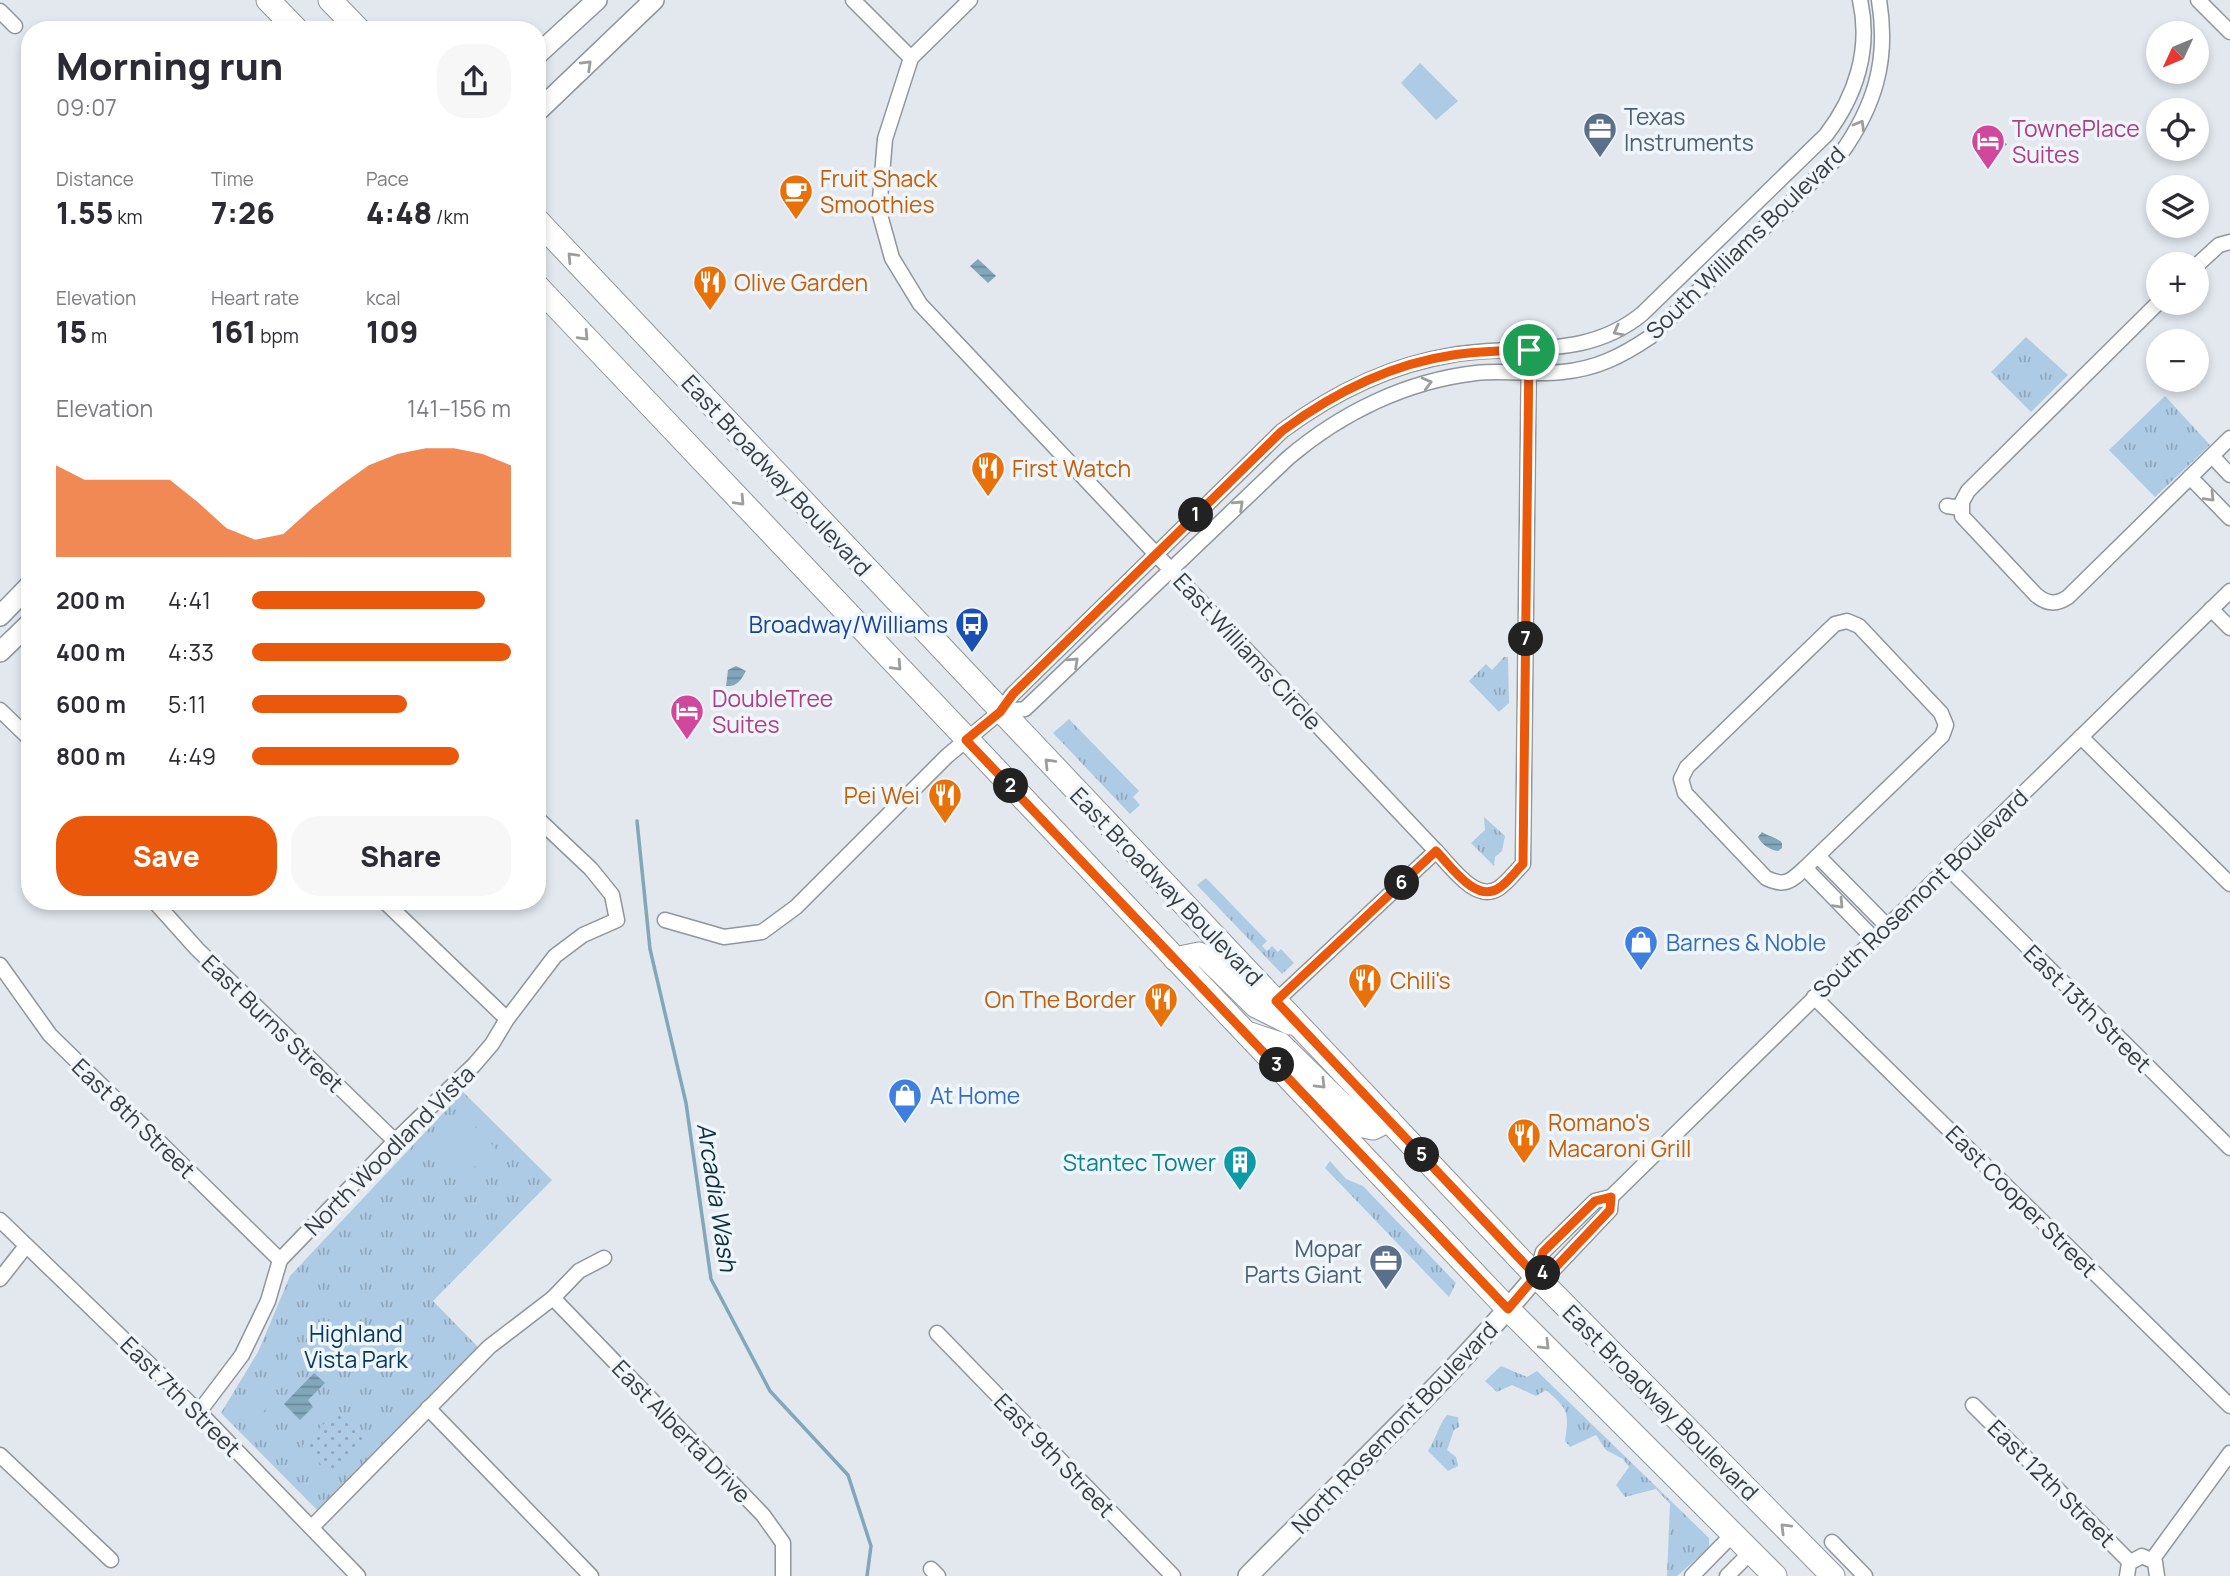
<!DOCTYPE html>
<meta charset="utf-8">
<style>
:root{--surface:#fff;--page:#f7f7f7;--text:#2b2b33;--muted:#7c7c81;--accent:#ea580c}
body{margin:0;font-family:Manrope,sans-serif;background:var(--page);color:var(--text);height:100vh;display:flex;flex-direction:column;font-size:26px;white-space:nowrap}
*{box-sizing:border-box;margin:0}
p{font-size:23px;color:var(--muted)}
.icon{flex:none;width:38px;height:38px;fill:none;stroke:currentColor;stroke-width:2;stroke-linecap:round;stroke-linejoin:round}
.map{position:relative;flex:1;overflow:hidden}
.side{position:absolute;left:21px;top:21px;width:525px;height:889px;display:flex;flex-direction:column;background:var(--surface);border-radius:28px;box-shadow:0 4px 10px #0003}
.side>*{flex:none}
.needle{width:46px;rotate:226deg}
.buttons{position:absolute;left:2146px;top:21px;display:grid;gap:14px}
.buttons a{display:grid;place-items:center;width:63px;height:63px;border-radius:50%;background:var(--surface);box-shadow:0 4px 10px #0003;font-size:35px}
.pin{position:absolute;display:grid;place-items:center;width:60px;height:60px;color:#fff;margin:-30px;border:4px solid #fff;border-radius:50%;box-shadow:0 2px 7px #0007}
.km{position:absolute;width:35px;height:35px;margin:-18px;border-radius:50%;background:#222;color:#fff;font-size:19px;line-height:35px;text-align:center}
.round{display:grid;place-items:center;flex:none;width:74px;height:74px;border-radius:28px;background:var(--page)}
.head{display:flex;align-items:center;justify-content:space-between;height:119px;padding:0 35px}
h1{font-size:38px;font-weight:800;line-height:52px}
.stats{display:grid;grid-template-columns:repeat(3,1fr);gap:10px;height:119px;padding:7px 35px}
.stats div{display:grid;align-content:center}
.stats b{font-size:30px;font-weight:800}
.stats small{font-size:19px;font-weight:400}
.stats p{font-size:19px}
.chart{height:196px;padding:14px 35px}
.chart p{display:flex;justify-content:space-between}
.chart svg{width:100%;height:126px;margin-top:7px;fill:var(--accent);opacity:.7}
.button{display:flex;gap:14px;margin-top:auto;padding:14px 35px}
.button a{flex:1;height:80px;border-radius:28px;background:var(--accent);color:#fff;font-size:28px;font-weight:800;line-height:80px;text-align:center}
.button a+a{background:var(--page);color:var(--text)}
ul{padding:0 35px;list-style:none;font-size:23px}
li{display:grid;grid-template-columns:112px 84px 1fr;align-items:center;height:52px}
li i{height:18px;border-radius:9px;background:var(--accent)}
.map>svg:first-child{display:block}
.grass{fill:url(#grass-tufts)}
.garden{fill:url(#garden-dots)}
.pitch{fill:#aecbe5}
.water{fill:url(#water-rules)}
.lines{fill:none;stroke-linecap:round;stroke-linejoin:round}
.stream{stroke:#82a6ba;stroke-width:3.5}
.street-casing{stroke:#90969b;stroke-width:17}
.secondary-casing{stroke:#90969b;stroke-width:22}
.primary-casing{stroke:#90969b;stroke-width:25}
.street{stroke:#fff;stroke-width:14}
.secondary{stroke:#fff;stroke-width:19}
.primary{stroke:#fff;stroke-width:23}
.oneway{stroke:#9c9e9e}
.route-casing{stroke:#fff;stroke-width:14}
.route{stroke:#ea580c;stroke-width:9}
.labels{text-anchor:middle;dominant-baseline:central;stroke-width:7;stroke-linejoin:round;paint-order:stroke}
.service-label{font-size:23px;fill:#4e5e75;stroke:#eff6fb;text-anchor:start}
.hotel-label{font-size:23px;fill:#b23c85;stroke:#eff6fb;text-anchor:start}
.food-label{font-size:23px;fill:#c56008;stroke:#eff6fb;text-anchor:start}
.street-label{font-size:23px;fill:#393c3e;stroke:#eff6fb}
.transit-label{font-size:23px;fill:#164399;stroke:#eff6fb;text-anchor:end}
.shop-label{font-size:23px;fill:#366cbe;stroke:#eff6fb;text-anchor:start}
.culture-label{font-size:23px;fill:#0d838f;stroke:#eff6fb;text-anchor:end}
.park-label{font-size:23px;fill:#05375a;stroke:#eff6fb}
.water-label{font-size:24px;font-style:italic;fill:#0d2e3e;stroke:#eff6fb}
</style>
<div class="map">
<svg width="2230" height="1576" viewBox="0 0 2230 1576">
<defs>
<pattern id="grass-tufts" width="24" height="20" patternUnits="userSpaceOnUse" patternTransform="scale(1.75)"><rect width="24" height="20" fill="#aecbe5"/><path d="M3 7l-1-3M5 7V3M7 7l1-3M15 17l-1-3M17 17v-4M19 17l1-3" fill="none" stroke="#8fa6bb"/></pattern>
<pattern id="garden-dots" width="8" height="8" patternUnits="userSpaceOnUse" patternTransform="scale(1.75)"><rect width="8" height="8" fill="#aecbe5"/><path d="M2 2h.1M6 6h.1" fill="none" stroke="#8fa6bb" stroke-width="1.8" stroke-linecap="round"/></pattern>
<pattern id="water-rules" width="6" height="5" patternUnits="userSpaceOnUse" patternTransform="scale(1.75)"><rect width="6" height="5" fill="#82a6ba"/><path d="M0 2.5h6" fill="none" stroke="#6b8899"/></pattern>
</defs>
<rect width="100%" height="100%" fill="#e2e8ee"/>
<!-- grass -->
<g class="grass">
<path d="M2026,337l42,38 -37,37 -40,-40z"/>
<path d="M2165,396l45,49 -55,52 -46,-47z"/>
<path d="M1504,657h4l1,46 -10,9 -30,-31 17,-17 6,6z"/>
<path d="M1069,719l70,72 -6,6 7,8 -10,9 -77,-81z"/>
<path d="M1484,817l21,19 -3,15 -7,6 -1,9 -23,-23 14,-13z"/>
<path d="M1206,878l61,63 -5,5 5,5 5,-5 6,6 3,-3 13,14 -12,11 -85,-89z"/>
<path d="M463,1092l89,88 -119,121 45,46 -161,163 -96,-97 37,-61 32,-76z"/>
<path d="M1330,1161l16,18 17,7 93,97 -7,14 -124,-129z"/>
<path d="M1501,1366l26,11 10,-6 172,167v10l-32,28h-10l3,-72 -14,-15 -31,8 -9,-12 13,-18 -6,-8 -17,-9 -10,-15 -26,12 -5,-6c4,-29 4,-31 -19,-51l-10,6 -24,-11 -15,7 -12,-11z"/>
<path d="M1447,1415l11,2 1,10 -5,3 -7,20 9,7 2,9 -10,5 -20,-20c8,-12 10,-25 19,-36z"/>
</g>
<!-- garden -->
<path class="garden" d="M336,1412l27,27 -33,34 -28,-27z"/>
<!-- pitch -->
<g class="pitch">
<path d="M1420,63l38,38 -22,19 -35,-37z"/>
<path d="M464,1115l32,34c-24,27 -50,31 -74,1l32,-34z"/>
<path d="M265,1383l14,13 -24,24 -14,-14z"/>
</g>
<!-- water -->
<g class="water">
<path d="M1986,131l21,13 -7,7 -18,-16z"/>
<path d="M978,259l18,17 -8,7 -18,-17z"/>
<path d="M736,666l10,5c-5,9 -9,16 -20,15l2,-16z"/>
<path d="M1762,832c7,5 15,5 20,11v5l-4,3c-8,-1 -17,-7 -20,-14z"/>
<path d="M314,1373l11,10 -17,17 5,7 -13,13 -16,-16z"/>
</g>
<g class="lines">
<!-- stream -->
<path class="stream" d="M637,821l13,128 36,154 25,176 59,112 78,84 23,71 -4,30"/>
<!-- street casing -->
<g class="street-casing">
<g id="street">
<path d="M853,0l58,58"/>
<path d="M970,0l-59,58 -26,81 -6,72 13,47 28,46 516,547c14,14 40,53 63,37 9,-6 16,-16 24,-24l6,-514"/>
<path d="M1860,0c11,49 -4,96 -34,135l-184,179c-58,47 -123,29 -190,41 -62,10 -120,39 -170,76l-270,264 -12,17 25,-3 263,-251c53,-45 118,-77 188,-85 29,-3 57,2 86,-1 34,-3 60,-16 88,-35l190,-182c35,-49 49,-95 39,-155"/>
<path d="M2198,0l32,32"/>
<path d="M0,11l15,15"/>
<path d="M2196,266l23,-21 11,-3"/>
<path d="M2158,303l-190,188 -6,11v14l74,79c11,9 20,10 32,2l162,-159"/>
<path d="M2212,456l18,19"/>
<path d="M2190,477l40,41"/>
<path d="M1947,506l14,2"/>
<path d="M2211,609l19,19"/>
<path d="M1847,621l12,5 82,87 5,12 -4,11 -137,132c-15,14 -20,19 -39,10l-81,-85 -4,-14 6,-12 148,-143z"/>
<path d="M0,710l30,29"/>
<path d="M2081,737l149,147"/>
<path d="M1818,856l69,70"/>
<path d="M1947,867l283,281"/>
<path d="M1805,868l69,71"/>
<path d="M154,901l43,48 198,192"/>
<path d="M384,901l123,118"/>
<path d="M665,920l59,17 38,-5 34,-25 151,-151 53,-44"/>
<path d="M0,965l50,70 230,225"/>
<path d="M1814,997l416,409"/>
<path d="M1276,1001l160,-150"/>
<path d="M1611,1197l-1,13 -57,60 -17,6 7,-24 52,-51 16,-4 619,-606"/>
<path d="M0,1220l199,192 159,164"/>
<path d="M0,1279l26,-33"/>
<path d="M553,1298l210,217 20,28v33"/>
<path d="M937,1333l236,243"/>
<path d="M1973,1405l157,157"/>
<path d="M428,1408l163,168"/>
<path d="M199,1412l43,-57 26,-54 12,-41 115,-119 79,-76 18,-21 15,-25 48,-63 28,-21 34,-15 -5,-25 -21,-26 -54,-51"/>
<path d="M0,1455l111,105"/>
<path d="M312,1527l177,-180 64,-49 26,-27 25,-13"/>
<path d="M1832,1542l33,34"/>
<path d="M2152,1560l78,-107"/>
<path d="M931,1569l7,7"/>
<path d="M1692,1576l41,-42"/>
<path d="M1727,1576l24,-24"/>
<path d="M2127,1576l2,-13 13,-7 13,6 2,14"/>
</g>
</g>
<!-- secondary casing -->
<g class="secondary-casing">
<g id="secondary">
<path d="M537,55l60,-55"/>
<path d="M537,112l117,-112"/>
<path d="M0,616l30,-31"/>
<path d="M0,652l30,-29"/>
<path d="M1248,1576c97,-99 199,-194 288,-300"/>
</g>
</g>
<!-- primary casing -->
<g class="primary-casing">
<g id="primary">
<path d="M268,0l29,30"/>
<path d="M330,0l29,30"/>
<path d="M537,220l999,1056 297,300"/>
<path d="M537,286l971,1023 267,267"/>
<path d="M1175,959l24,-5 7,3 50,49 34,17"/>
<path d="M1250,1034l30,10 84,82 9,2 16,-8"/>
</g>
</g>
<!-- street -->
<use href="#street" class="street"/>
<!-- secondary -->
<use href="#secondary" class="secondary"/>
<!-- primary -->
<use href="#primary" class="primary"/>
</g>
<!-- one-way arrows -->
<defs><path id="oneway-chevron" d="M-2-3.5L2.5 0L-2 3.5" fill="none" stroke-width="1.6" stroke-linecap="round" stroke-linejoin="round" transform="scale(1.75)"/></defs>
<g class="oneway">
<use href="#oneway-chevron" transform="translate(587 65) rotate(-44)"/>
<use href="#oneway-chevron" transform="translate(1860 125) rotate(-60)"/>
<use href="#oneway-chevron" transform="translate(572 257) rotate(-133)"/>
<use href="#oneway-chevron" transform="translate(1618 331) rotate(152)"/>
<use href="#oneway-chevron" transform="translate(584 336) rotate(47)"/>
<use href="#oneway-chevron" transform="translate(1427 383) rotate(-15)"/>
<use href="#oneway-chevron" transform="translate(2210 497) rotate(46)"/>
<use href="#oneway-chevron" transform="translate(740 501) rotate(47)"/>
<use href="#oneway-chevron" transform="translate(1239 505) rotate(-43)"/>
<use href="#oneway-chevron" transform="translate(1074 662) rotate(-43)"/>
<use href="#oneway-chevron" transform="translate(897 666) rotate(47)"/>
<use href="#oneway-chevron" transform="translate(1049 763) rotate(-134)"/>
<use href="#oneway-chevron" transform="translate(1839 904) rotate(46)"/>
<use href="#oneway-chevron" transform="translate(1321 1084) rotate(45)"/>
<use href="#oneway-chevron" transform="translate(1545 1345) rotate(45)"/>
<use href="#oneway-chevron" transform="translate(1785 1528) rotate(-135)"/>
</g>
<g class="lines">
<!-- route casing -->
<g class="route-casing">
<path id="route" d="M1529,350c-25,1 -51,1 -76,5 -62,9 -121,39 -171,76l-269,263 -13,18 -34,28 542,569 28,-33 17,-6 57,-60 1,-13 -16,4 -52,51 -7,24 -260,-275 160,-150c14,14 40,53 63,37 9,-6 16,-16 24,-24l6,-514"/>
</g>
<!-- route -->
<use href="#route" class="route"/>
</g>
<!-- icons -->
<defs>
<g id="office-pin" transform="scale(1.75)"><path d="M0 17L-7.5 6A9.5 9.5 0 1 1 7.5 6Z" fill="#5c6f8a" stroke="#eff6fb"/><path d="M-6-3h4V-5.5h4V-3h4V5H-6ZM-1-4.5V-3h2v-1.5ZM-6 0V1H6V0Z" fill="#fff"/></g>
<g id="hotel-pin" transform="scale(1.75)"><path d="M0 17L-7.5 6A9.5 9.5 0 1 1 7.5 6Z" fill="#d1479c" stroke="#eff6fb"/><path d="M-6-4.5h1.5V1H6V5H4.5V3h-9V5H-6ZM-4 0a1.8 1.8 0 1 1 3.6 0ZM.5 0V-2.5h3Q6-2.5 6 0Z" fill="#fff"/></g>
<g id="cafe-pin" transform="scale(1.75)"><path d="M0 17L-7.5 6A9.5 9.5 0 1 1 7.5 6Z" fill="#e8710a" stroke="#eff6fb"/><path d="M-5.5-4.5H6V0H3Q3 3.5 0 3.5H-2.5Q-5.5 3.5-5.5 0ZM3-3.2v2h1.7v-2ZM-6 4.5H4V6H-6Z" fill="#fff"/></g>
<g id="restaurant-pin" transform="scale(1.75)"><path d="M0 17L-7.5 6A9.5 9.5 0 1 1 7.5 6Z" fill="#e8710a" stroke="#eff6fb"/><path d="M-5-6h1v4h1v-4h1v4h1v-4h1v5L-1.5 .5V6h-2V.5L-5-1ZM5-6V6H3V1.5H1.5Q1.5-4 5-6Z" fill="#fff"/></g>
<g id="bus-pin" transform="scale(1.75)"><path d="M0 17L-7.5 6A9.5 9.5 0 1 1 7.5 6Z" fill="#1a4fb4" stroke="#eff6fb"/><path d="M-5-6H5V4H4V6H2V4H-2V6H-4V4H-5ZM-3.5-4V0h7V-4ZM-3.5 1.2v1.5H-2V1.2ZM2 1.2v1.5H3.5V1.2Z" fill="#fff"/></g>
<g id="shop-pin" transform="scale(1.75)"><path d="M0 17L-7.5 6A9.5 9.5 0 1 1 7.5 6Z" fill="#3f7fe0" stroke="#eff6fb"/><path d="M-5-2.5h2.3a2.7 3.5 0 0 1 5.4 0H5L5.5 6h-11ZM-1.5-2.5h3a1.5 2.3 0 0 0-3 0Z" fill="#fff"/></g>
<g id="building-pin" transform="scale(1.75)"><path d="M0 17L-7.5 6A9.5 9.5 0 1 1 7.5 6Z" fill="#0f9aa8" stroke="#eff6fb"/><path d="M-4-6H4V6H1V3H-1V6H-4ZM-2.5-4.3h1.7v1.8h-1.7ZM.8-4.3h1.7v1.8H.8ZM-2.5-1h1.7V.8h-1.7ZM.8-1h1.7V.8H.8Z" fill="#fff"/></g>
</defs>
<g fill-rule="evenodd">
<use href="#office-pin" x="1600" y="129"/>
<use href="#hotel-pin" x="1988" y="141"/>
<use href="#cafe-pin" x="796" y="191"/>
<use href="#restaurant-pin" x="710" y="282"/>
<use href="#restaurant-pin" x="988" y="468"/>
<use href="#bus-pin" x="972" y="624"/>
<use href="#hotel-pin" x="687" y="711"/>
<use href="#restaurant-pin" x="945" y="795"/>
<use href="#shop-pin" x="1641" y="942"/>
<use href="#restaurant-pin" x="1365" y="980"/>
<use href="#restaurant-pin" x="1161" y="999"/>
<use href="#shop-pin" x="905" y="1095"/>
<use href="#restaurant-pin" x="1524" y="1135"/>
<use href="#building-pin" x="1240" y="1162"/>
<use href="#office-pin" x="1386" y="1261"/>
</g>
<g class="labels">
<!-- service labels -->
<g class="service-label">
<text x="1624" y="116">Texas<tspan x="1624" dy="26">Instruments</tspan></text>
<text x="1362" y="1248" text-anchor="end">Mopar<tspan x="1362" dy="26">Parts Giant</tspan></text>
</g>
<!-- hotel labels -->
<g class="hotel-label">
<text x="2012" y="128">TownePlace<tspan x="2012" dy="26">Suites</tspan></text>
<text x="712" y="698">DoubleTree<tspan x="712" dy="26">Suites</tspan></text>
</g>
<!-- food labels -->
<g class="food-label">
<text x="820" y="178">Fruit Shack<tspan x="820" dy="26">Smoothies</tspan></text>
<text x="734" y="282">Olive Garden</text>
<text x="1012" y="468">First Watch</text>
<text x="920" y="795" text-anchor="end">Pei Wei</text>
<text x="1390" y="980">Chili's</text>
<text x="1136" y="999" text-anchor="end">On The Border</text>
<text x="1548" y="1122">Romano's<tspan x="1548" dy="26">Macaroni Grill</tspan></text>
</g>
<!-- street labels -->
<g class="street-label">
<text transform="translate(1745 242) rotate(-44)">South Williams Boulevard</text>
<text transform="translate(777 475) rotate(47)">East Broadway Boulevard</text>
<text transform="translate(1248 651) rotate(47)">East Williams Circle</text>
<text transform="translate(1167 886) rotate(46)">East Broadway Boulevard</text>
<text transform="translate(1920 893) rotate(-44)">South Rosemont Boulevard</text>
<text transform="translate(2088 1008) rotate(45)">East 13th Street</text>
<text transform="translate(273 1023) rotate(44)">East Burns Street</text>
<text transform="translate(134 1118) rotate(44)">East 8th Street</text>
<text transform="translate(389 1150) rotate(-45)">North Woodland Vista</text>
<text transform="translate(2022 1201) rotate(45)">East Cooper Street</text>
<text transform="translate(181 1396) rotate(45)">East 7th Street</text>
<text transform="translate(1661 1402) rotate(45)">East Broadway Boulevard</text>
<text transform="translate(1394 1427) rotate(-46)">North Rosemont Boulevard</text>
<text transform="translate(682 1431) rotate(46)">East Alberta Drive</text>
<text transform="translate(1055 1455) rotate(46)">East 9th Street</text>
<text transform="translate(2052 1483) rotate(45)">East 12th Street</text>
</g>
<!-- transit labels -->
<g class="transit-label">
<text x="948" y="624">Broadway/Williams</text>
</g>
<!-- shop labels -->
<g class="shop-label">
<text x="1666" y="942">Barnes &amp; Noble</text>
<text x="930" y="1095">At Home</text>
</g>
<!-- culture labels -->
<g class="culture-label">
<text x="1216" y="1162">Stantec Tower</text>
</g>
<!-- park labels -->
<g class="park-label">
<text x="356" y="1333">Highland<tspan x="356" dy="26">Vista Park</tspan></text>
</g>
<!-- water labels -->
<g class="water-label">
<text transform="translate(718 1197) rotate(81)">Arcadia Wash</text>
</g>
</g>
</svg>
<div class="buttons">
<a><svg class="needle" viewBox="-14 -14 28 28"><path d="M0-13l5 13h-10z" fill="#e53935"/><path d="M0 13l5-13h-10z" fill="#7c7c81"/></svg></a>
<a><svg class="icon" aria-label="locate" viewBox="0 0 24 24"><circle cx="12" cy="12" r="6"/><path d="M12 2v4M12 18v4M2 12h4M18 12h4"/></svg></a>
<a><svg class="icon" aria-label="layers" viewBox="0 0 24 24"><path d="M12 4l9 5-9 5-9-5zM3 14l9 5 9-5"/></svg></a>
<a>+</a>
<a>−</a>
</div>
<div class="pin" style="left:1529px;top:350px;background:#1e9e55"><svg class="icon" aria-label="arrive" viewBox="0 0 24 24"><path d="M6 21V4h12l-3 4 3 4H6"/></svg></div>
<b class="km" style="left:1196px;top:515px">1</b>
<b class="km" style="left:1011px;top:786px">2</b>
<b class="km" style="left:1277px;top:1065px">3</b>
<b class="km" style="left:1543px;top:1273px">4</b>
<b class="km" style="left:1422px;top:1155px">5</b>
<b class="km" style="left:1402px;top:883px">6</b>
<b class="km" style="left:1526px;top:639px">7</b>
<section class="side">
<div class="head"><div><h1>Morning run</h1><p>09:07</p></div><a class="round"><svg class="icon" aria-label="share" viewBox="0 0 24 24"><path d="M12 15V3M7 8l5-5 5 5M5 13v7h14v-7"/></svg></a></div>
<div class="stats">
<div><p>Distance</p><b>1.55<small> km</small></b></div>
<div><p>Time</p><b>7:26</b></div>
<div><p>Pace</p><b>4:48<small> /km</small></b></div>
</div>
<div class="stats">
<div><p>Elevation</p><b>15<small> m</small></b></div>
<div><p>Heart rate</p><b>161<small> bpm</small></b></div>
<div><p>kcal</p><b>109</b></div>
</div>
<div class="chart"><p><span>Elevation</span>141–156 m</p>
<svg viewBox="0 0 160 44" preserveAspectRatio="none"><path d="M0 44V12L10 17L20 17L30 17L40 17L50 25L60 34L70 38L80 36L90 27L100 19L110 12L120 8L130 6L140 6L150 8L160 12V44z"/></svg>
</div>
<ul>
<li><b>200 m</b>4:41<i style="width:90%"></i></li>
<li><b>400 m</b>4:33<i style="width:100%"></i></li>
<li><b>600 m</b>5:11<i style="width:60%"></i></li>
<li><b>800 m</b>4:49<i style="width:80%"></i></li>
</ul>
<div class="button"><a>Save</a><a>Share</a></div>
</section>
</div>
